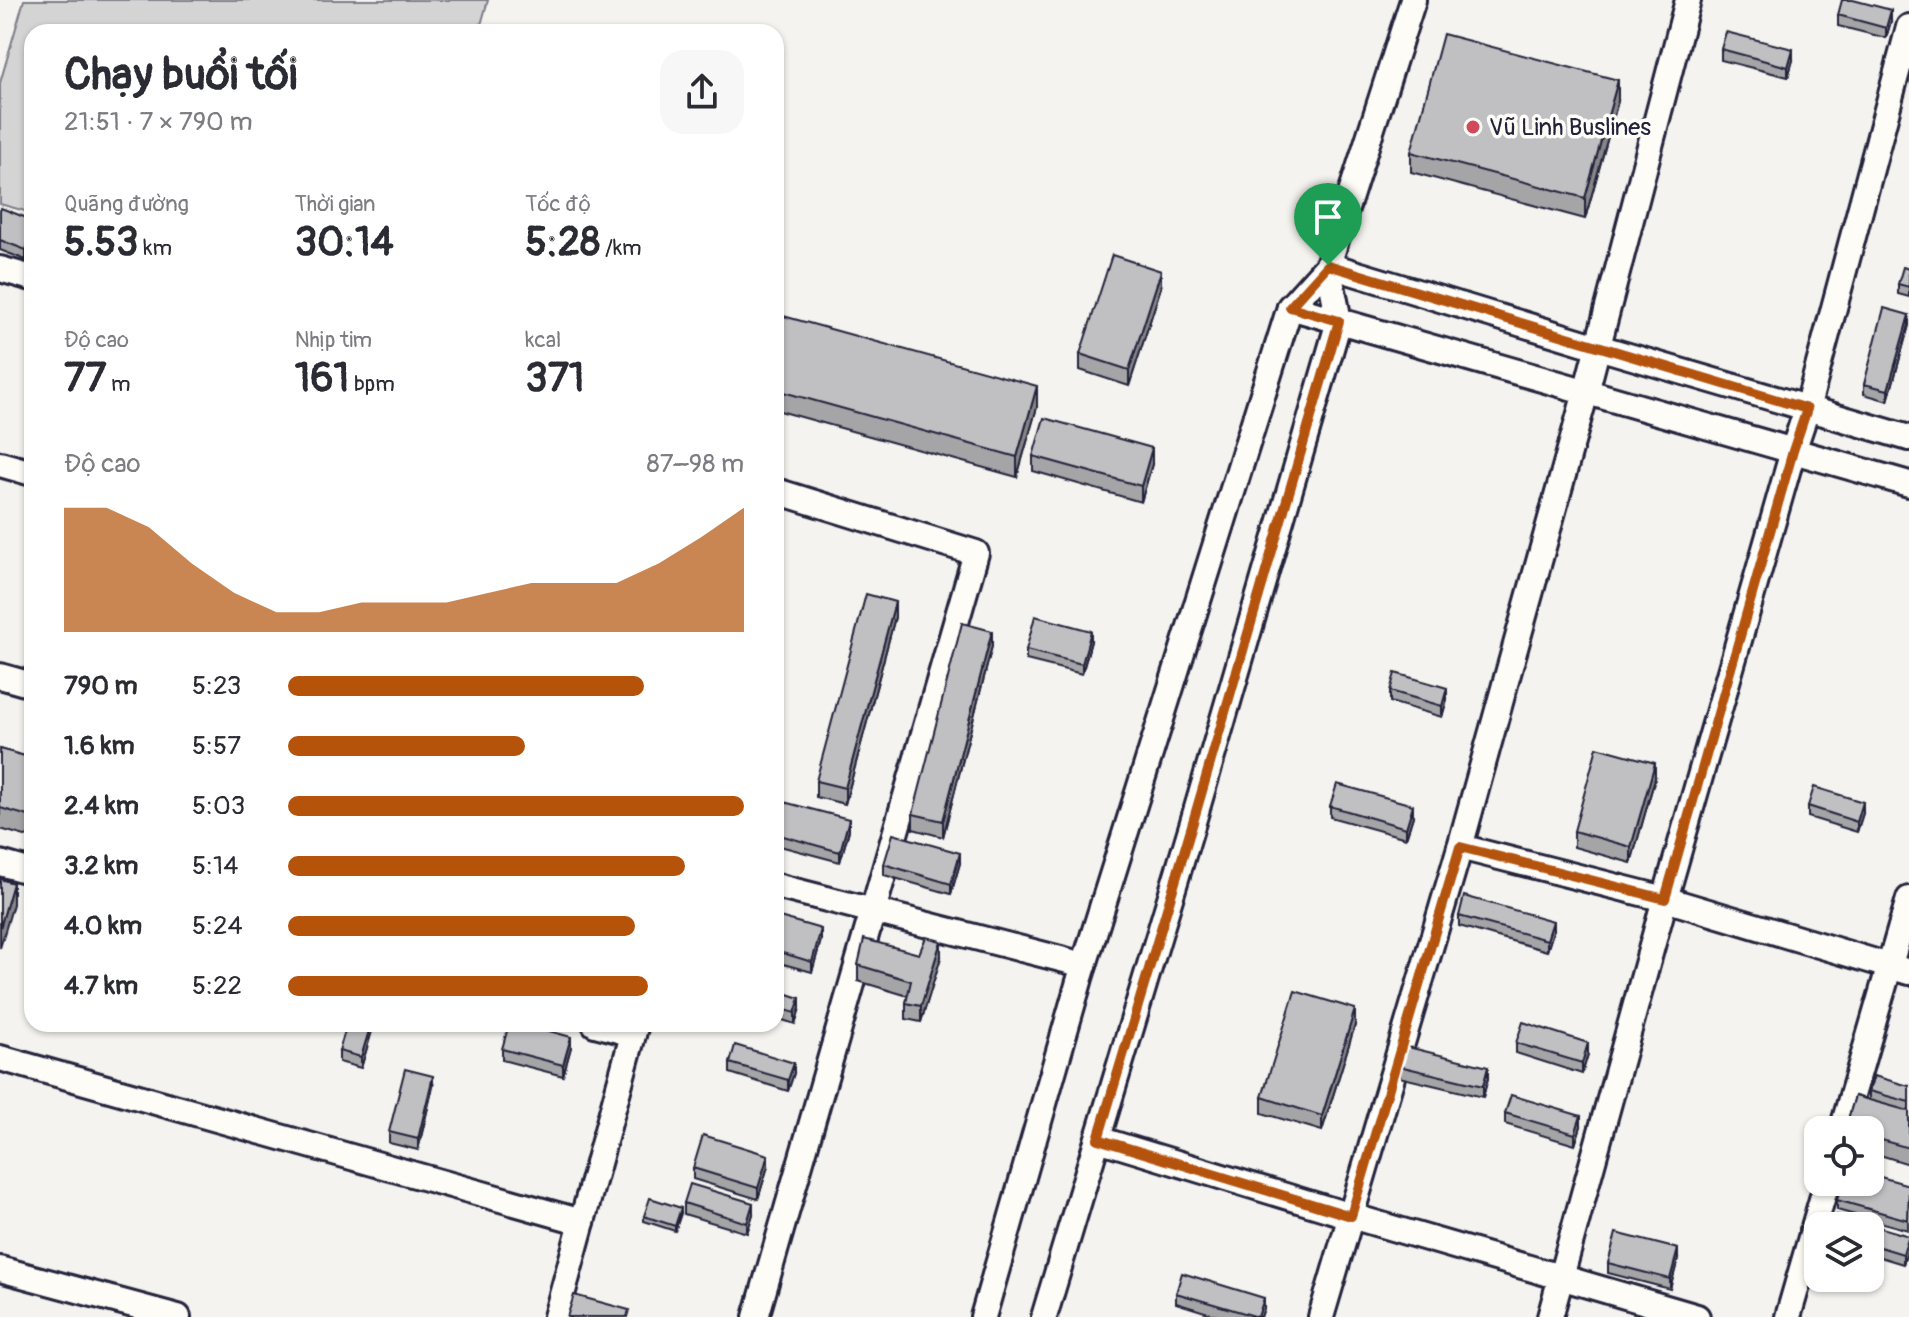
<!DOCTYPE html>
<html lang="vi">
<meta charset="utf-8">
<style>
:root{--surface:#fff;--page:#f7f7f7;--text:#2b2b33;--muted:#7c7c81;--accent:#b45309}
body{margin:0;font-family:Pangolin,sans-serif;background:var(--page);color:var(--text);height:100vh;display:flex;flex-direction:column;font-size:30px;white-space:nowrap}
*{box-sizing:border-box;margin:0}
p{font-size:26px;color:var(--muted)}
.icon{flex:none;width:44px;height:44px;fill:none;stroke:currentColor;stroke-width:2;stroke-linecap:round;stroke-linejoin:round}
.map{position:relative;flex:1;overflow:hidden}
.drawer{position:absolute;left:24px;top:24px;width:760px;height:1008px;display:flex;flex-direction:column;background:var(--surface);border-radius:24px;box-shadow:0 2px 6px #0004}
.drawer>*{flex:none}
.controls{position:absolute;left:1804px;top:1116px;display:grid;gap:16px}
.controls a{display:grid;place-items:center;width:80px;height:80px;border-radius:16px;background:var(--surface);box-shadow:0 2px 6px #0004;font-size:40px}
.pin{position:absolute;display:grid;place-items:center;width:68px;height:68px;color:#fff;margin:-82px -34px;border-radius:50% 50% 50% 0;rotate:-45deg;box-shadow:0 0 8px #0007}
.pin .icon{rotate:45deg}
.round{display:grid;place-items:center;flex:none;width:84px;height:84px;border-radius:24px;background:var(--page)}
.head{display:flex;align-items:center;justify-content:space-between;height:136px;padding:0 40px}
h1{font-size:44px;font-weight:700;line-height:60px}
.stats{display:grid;grid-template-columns:repeat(3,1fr);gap:12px;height:136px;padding:8px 40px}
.stats div{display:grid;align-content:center}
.stats b{font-size:40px;font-weight:700}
.stats small{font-size:22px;font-weight:400}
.stats p{font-size:22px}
.chart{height:224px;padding:16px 40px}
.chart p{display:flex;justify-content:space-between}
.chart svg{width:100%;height:144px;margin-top:8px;fill:var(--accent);opacity:.7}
ul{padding:0 40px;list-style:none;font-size:26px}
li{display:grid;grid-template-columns:128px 96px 1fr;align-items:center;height:60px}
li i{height:20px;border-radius:10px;background:var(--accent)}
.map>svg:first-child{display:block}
.green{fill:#d5d4d5;stroke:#7c7b88;stroke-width:2}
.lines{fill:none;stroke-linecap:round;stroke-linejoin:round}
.minor-casing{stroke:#22223b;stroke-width:30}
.minor{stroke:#fdfcf7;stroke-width:24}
.wall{fill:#a5a4a7;stroke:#22223b;stroke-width:2}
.shaded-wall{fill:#868688;stroke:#22223b;stroke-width:2}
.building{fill:#c0bfc2;stroke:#22223b;stroke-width:2}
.route-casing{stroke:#fff;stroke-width:16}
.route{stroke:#b45309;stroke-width:10}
.poi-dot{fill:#d1495b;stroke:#fdfcf7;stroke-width:3}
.labels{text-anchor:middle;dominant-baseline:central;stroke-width:7;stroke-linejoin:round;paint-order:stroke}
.poi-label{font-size:24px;fill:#22223b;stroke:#fdfcf7;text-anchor:start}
</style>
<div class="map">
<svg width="1909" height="1317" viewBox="0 0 1909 1317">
<rect width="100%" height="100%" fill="#f4f3ef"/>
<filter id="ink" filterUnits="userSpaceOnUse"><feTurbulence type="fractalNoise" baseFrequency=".0125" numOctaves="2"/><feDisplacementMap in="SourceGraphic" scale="16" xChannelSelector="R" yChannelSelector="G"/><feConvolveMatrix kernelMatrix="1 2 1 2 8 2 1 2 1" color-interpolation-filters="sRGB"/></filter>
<g filter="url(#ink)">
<!-- green -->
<path class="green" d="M24,0h464l-9,32h-447v181l-32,-9v-121z"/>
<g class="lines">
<!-- minor casing -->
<g class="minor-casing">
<g id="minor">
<path d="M1328,265l270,82 311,91"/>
<path d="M0,269l32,9"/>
<path d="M1290,307l619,177"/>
<path d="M0,464l32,9"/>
<path d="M0,676l32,9"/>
<path d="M1460,847l205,52 244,73"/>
<path d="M0,863l32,9"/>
<path d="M776,886l308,79"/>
<path d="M595,1024l38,10"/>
<path d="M0,1058l582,164"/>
<path d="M1842,1130l67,-231"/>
<path d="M1098,1139l253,77 346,101"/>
<path d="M0,1269l178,48"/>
<path d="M556,1317l80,-293"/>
<path d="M756,1317l220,-764 -200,-62"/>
<path d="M983,1317l97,-339 210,-671 38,-42 85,-265"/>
<path d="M1044,1317l149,-495 146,-501 -11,-56"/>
<path d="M1321,1317l139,-470 126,-455 102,-392"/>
<path d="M1550,1317l115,-418 128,-448 14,-42 102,-382"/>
<path d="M1788,1317l39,-135"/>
</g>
</g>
<!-- minor -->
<use href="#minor" class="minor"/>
</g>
<!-- wall -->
<g class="wall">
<path d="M1838,15l53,6 -5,17 -48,-12z"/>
<path d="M1721,49l72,11 -5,17 -67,-17z"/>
<path d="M1618,101l-33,118 -174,-47v-20z"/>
<path d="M0,211l32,9 -6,40 -26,-10z"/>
<path d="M1909,269v28l-11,-3v-10z"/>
<path d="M1161,287l-32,99 -49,-16v-16z"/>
<path d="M776,314l261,93 -20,70 -241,-67z"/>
<path d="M1909,325l-21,76 -24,-7v-10z"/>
<path d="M1033,456l119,8 -11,38 -108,-31z"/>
<path d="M895,617l-50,187 -29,-7v-16z"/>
<path d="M1091,641l-9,33 -56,-14v-10z"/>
<path d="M992,646l-49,191 -30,-8v-15z"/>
<path d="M1390,691l57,8 -5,18 -52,-15z"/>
<path d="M0,749l32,9v80l-32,-9z"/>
<path d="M1655,778l-24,85 -57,-16v-16z"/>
<path d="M776,800l73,30 -9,32 -64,-17z"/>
<path d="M1330,806l83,10 -7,22 -76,-21z"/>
<path d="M1808,806l55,7 -6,19 -49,-15z"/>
<path d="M960,863l-9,31 -67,-19v-11z"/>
<path d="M776,916l45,24 -9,32 -36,-10z"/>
<path d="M1459,916l94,16 -6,19 -88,-25z"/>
<path d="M919,954l22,3 -20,65 -15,-3v-16l2,-7 -50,-15v-16z"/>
<path d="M776,990l24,18 -5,16 -19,-6z"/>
<path d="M374,1024l-13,44 -22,-6v-11z"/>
<path d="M1355,1025l-33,106 -60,-18v-16z"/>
<path d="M1516,1043l72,11 -6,20 -66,-21z"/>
<path d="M571,1047l-8,29 -61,-16v-11z"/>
<path d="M730,1063l64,10 -6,18 -58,-18z"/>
<path d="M1399,1066l89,12 -5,19 -84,-20z"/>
<path d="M433,1086l-15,64 -29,-7v-11z"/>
<path d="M1909,1086v78l-39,-12v-22h-25l10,-34 14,4v-9z"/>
<path d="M1505,1113l76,13 -6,19 -70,-21z"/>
<path d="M768,1166l-10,33 -65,-20v-11z"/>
<path d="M1909,1185l-1,45 -71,-20v-10z"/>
<path d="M684,1203l69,11 -6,19 -63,-19z"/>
<path d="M681,1213l-6,18 -31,-10v-5z"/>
<path d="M1870,1226l39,21 -6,17 -33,-10z"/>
<path d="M1678,1259l-8,30 -62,-16v-10z"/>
<path d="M1176,1293l88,15 -3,9h-40l-45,-14z"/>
</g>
<!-- shaded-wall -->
<g class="shaded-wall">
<path d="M1891,10v11l-5,17v-10z"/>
<path d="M1793,49v11l-5,17v-10z"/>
<path d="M1618,80v21l-33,118v-21z"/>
<path d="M32,235v11l-6,14v-10z"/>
<path d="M1161,271v16l-32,99v-16z"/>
<path d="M1909,315v10l-21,76v-11z"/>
<path d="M1037,386v21l-20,70v-20z"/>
<path d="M1152,448v16l-11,38v-16z"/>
<path d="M895,602v15l-50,187v-16z"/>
<path d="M992,631v15l-49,191v-16z"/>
<path d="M1091,631v10l-9,33v-10z"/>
<path d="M781,634v16l-5,22v-16z"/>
<path d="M1447,688v11l-5,18v-11z"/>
<path d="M1655,763v15l-24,85v-16z"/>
<path d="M1863,802v11l-6,19v-10z"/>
<path d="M1413,805v11l-7,22v-10z"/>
<path d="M849,819v11l-9,32v-10z"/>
<path d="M960,853v10l-9,31v-10z"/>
<path d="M13,883v21l-13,44v-20z"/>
<path d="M1553,921v11l-6,19v-11z"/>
<path d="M821,929v11l-9,32v-10z"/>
<path d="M941,941v16l-20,65v-16z"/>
<path d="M800,998v10l-5,16v-11z"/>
<path d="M1355,1009v16l-33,106v-15z"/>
<path d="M371,1024h3l-13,44v-11z"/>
<path d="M571,1037v10l-8,29v-11z"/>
<path d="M1588,1043v11l-6,20v-11z"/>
<path d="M794,1063v10l-6,18v-11z"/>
<path d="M1488,1067v11l-5,19v-11z"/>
<path d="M433,1076v10l-15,64v-11z"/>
<path d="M1581,1116v10l-6,19v-11z"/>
<path d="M768,1155v11l-10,33v-11z"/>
<path d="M753,1203v11l-6,19v-10z"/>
<path d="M681,1208v5l-6,18v-5z"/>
<path d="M1909,1236v11l-6,17v-10z"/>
<path d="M1678,1249v10l-8,30v-10z"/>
<path d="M1264,1298v10l-3,9h-3z"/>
</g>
<!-- building -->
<g class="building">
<path d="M1842,0h11l38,10 -5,18 -48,-13z"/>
<path d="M1726,32l67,17 -5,18 -67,-18z"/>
<path d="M1443,34l175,46 -33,118 -174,-46z"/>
<path d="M1,208l31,12v15l-6,15 -26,-10v-29z"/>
<path d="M1112,255l49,16 -32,99 -49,-16z"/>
<path d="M1903,267l6,2v18l-11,-3z"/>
<path d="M1884,308l25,7 -21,75 -24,-6z"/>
<path d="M776,314l261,72 -20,71 -241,-67z"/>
<path d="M1044,418l108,30 -11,38 -108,-30z"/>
<path d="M866,594l29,8 -50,186 -29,-7z"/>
<path d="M1035,616l56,15 -9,33 -56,-14z"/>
<path d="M962,623l30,8 -49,190 -30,-7z"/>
<path d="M776,633l5,1 -5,22z"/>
<path d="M1395,673l52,15 -5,18 -52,-15z"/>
<path d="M1597,747l58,16 -24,84 -57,-16z"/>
<path d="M0,749l32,9v59l-32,-9z"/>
<path d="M1337,784l76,21 -7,23 -76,-22z"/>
<path d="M1814,787l49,15 -6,20 -49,-16z"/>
<path d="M776,800l73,19 -9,33 -64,-18z"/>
<path d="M893,834l67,19 -9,31 -67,-20z"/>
<path d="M0,879l13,4 -13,45z"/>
<path d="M1464,896l89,25 -6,19 -88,-24z"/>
<path d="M776,916l45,13 -9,33 -36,-11z"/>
<path d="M926,937l15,4 -20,65 -15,-3 5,-22 -53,-16 6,-26 55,15z"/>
<path d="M776,990l24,8 -5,15 -19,-6z"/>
<path d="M1295,991l60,18 -33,107 -60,-19z"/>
<path d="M1523,1022l65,21 -6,20 -66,-20z"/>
<path d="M347,1024h24l-10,33 -22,-6z"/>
<path d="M509,1024h15l47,13 -8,28 -61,-16z"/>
<path d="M735,1045l59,18 -6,17 -58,-17z"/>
<path d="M1404,1046l84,21 -5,19 -84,-20z"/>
<path d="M405,1069l28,7 -15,63 -29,-7z"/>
<path d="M1874,1076l35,10v16l-40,-11z"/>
<path d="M1511,1095l70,21 -6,18 -70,-21z"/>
<path d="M1855,1096l54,15v37l-39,-11v-7l-25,-1z"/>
<path d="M703,1135l65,20 -10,33 -65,-20z"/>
<path d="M1870,1174l39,11 -1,35 -71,-20 5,-18h28z"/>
<path d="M690,1184l63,19 -6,20 -63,-20z"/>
<path d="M650,1198l31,10 -6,18 -31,-10z"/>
<path d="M1837,1215l72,21 -6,18 -33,-10v-18h-36z"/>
<path d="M1616,1233l62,16 -8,30 -62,-16z"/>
<path d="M1182,1273l82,25 -6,19 -82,-24z"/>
<path d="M574,1295l55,15 -2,7h-60z"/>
</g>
</g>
<g class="lines" filter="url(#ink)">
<!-- route casing -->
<g class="route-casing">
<path id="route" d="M1328,265l479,144 -14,42 -128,448 -205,-52 -109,369 -253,-77 95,-317 146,-501 -49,-14z"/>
</g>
<!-- route -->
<use href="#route" class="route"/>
</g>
<!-- markers -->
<circle class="poi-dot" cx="1473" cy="127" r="8"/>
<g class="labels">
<!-- poi labels -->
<g class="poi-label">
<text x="1489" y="127">Vũ Linh Buslines</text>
</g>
</g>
</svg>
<div class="controls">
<a><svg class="icon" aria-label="locate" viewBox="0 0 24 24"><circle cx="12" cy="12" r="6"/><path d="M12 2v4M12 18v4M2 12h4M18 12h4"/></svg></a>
<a><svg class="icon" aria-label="layers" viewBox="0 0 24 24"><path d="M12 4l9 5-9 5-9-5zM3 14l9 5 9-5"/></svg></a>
</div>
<div class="pin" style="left:1328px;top:265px;background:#1e9e55"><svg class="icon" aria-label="arrive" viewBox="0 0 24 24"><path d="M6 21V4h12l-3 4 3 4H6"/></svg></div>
<section class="drawer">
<div class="head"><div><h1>Chạy buổi tối</h1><p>21:51 · 7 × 790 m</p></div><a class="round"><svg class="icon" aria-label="share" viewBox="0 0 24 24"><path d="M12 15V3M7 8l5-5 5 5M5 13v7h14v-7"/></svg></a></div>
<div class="stats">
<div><p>Quãng đường</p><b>5.53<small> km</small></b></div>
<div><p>Thời gian</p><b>30:14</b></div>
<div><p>Tốc độ</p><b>5:28<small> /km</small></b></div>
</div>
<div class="stats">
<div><p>Độ cao</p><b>77<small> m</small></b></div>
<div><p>Nhịp tim</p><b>161<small> bpm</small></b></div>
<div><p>kcal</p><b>371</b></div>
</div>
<div class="chart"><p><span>Độ cao</span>87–98 m</p>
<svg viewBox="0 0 160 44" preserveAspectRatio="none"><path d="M0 44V6L10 6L20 12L30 23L40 32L50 38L60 38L70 35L80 35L90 35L100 32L110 29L120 29L130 29L140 23L150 15L160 6V44z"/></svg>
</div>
<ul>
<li><b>790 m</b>5:23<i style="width:78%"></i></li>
<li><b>1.6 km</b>5:57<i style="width:52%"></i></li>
<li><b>2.4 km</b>5:03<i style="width:100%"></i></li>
<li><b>3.2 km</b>5:14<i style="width:87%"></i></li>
<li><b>4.0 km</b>5:24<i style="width:76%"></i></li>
<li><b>4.7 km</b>5:22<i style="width:79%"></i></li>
</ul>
</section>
</div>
